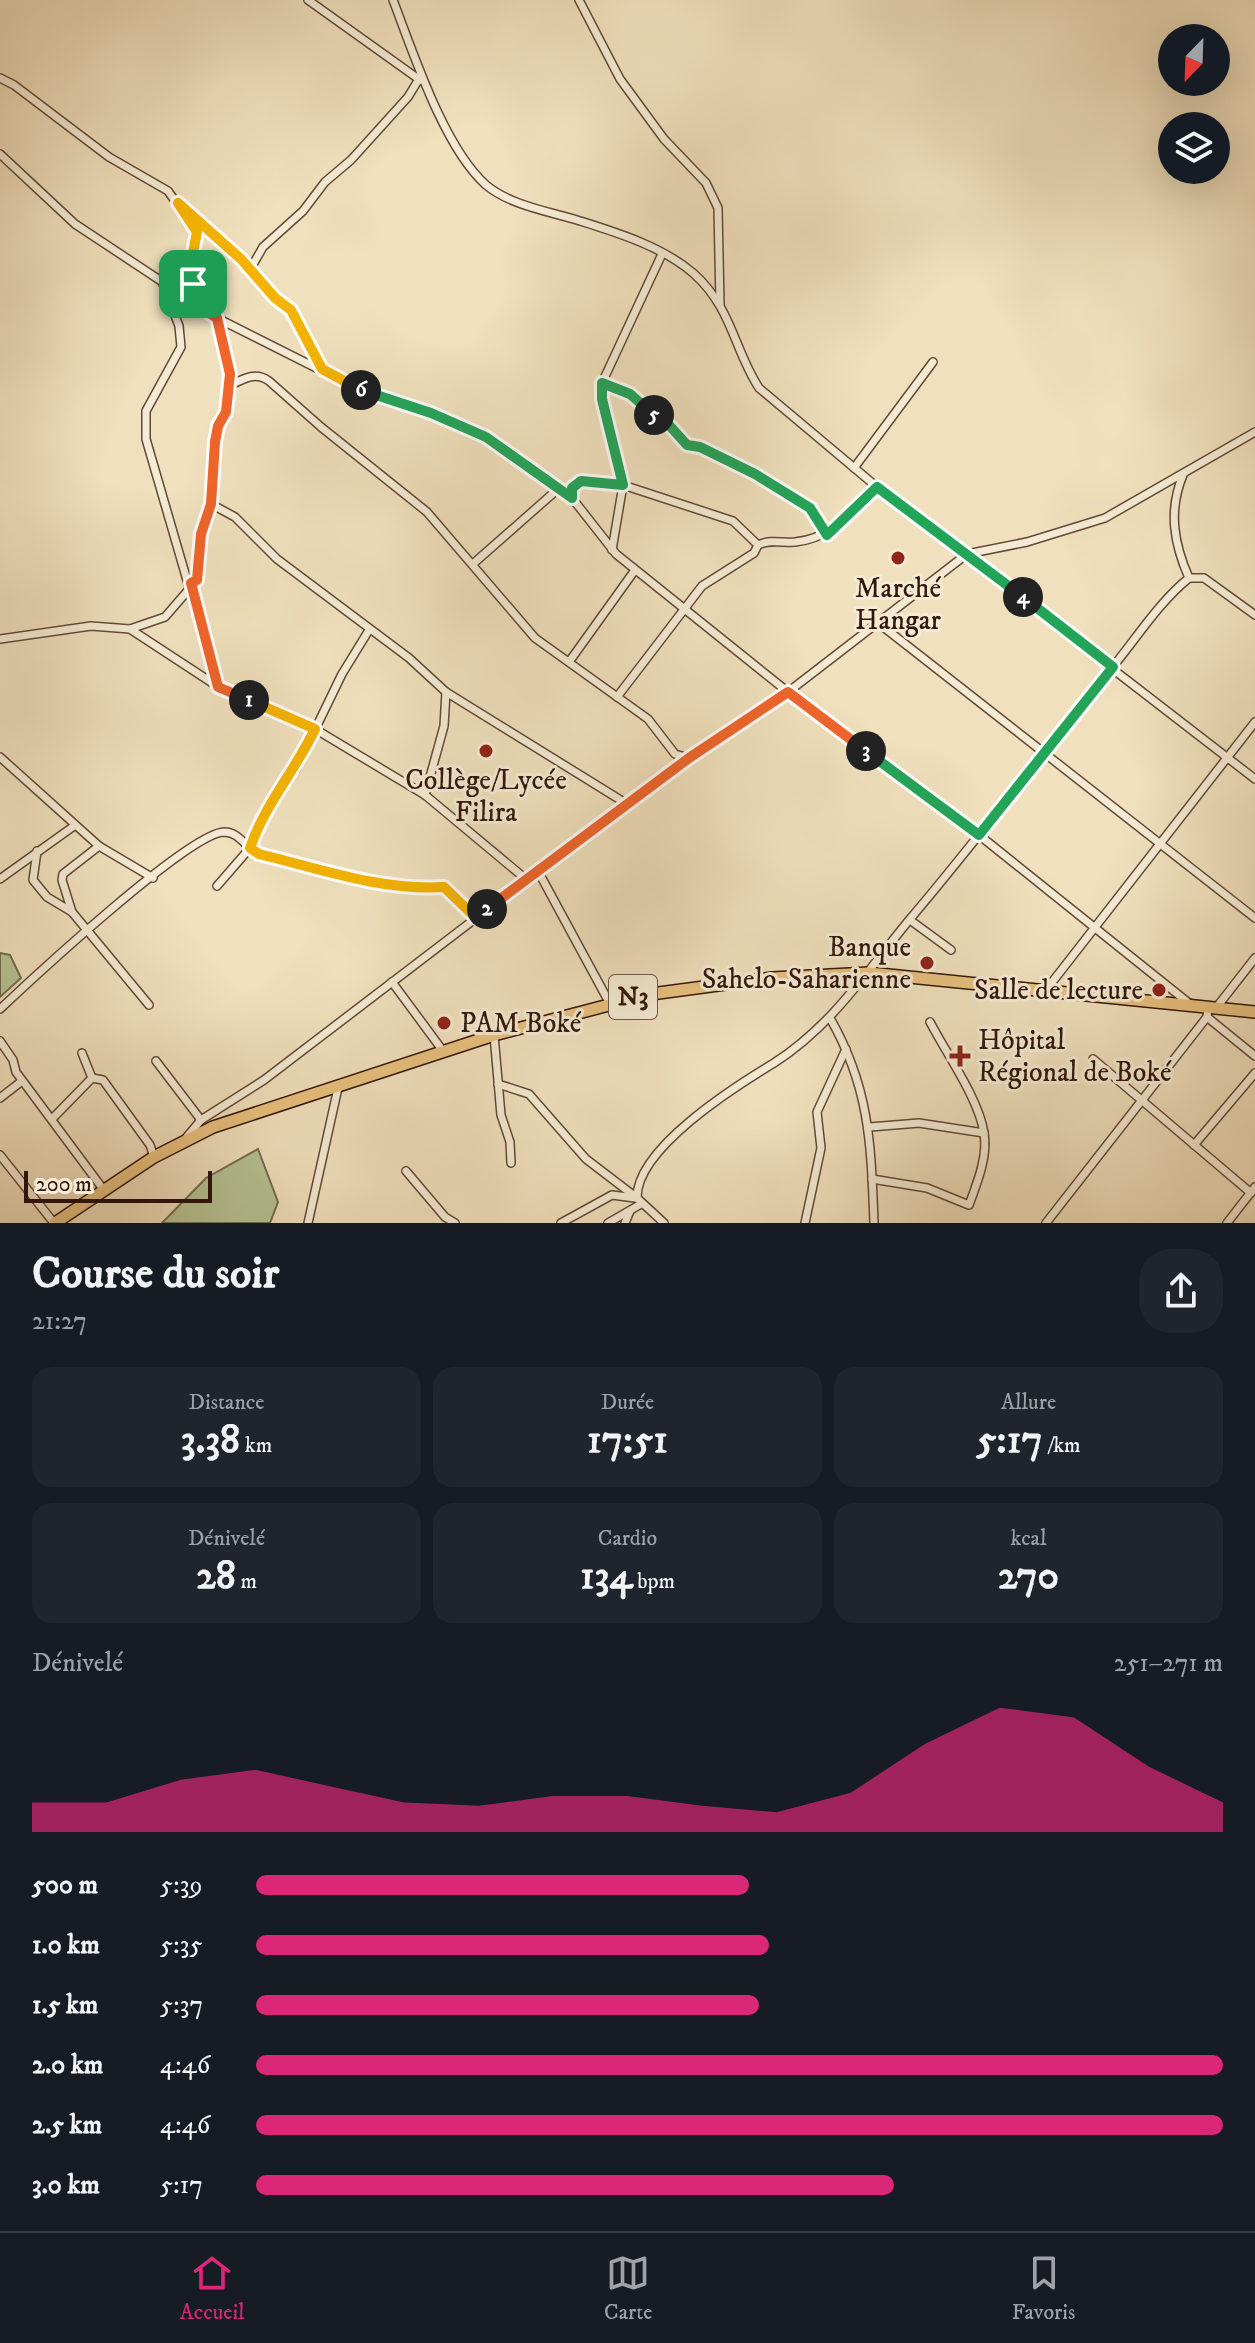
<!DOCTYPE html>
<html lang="fr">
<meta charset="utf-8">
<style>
:root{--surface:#171b24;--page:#20242c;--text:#f1f3f6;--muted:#9ea1a6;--line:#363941;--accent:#db2777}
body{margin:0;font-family:"IM FELL DW Pica",serif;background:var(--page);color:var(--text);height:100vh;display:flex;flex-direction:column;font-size:30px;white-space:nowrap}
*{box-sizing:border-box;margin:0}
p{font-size:26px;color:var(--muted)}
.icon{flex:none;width:44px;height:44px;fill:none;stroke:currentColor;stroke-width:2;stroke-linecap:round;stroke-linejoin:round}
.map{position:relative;height:1223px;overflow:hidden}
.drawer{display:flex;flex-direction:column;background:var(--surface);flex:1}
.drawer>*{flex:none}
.needle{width:52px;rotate:203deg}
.tools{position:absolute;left:1158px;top:24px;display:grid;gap:16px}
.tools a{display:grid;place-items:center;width:72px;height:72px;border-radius:50%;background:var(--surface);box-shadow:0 8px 32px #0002;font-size:40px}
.scale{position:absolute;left:24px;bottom:20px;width:188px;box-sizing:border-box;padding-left:8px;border:4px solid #33170c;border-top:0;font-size:22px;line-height:28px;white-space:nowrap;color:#33170c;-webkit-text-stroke:6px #f5ebd4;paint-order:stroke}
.pin{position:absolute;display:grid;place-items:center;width:68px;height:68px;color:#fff;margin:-34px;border-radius:16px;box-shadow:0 4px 12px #0006}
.km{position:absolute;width:40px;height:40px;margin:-20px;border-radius:50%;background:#222;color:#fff;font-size:22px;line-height:40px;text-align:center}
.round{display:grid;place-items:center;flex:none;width:84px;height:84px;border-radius:32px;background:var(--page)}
.head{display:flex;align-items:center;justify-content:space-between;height:136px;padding:0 32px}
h1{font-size:44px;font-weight:700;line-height:60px}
.metrics{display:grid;grid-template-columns:repeat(3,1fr);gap:12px;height:136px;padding:8px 32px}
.metrics div{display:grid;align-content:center;border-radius:20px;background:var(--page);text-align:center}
.metrics b{font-size:40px;font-weight:700}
.metrics small{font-size:22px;font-weight:400}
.metrics p{font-size:22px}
.chart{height:224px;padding:16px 32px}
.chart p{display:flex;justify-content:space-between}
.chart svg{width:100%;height:144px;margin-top:8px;fill:var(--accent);opacity:.7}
ul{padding:0 32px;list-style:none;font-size:26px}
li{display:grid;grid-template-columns:128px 96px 1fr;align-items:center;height:60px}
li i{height:20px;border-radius:10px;background:var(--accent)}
.dock{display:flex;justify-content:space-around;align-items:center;height:112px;border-top:2px solid var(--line);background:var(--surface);font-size:22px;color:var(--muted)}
.dock a{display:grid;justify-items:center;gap:4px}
.dock .current{color:var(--accent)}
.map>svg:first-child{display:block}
.green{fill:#b6c394;stroke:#746d50;stroke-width:2}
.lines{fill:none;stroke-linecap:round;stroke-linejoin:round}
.minor-casing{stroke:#624938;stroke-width:10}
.highway-casing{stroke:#33170c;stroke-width:14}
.minor{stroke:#f5ebd4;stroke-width:7}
.highway{stroke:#e8c07e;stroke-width:11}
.split-1-casing{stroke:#fff;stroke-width:16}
.split-2-casing{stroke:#fff;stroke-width:16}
.split-3-casing{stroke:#fff;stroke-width:16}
.split-4-casing{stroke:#fff;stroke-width:16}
.split-5-casing{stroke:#fff;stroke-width:16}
.split-6-casing{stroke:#fff;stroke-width:16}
.split-7-casing{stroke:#fff;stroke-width:16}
.split-1{stroke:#f0652b;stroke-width:10}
.split-2{stroke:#f5b400;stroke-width:10}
.split-3{stroke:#f0652b;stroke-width:10}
.split-4{stroke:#22a559;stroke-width:10}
.split-5{stroke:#22a559;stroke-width:10}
.split-6{stroke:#22a559;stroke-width:10}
.split-7{stroke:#f5b400;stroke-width:10}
.poi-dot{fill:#8f2418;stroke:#f5ebd4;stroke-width:3}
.labels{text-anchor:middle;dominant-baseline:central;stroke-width:6;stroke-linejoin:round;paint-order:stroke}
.shield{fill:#f5ebd4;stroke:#6d5748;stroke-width:2}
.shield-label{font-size:26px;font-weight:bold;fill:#33170c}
.poi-label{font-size:28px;fill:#33170c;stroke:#f5ebd4}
</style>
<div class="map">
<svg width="1255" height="1223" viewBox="0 0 1255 1223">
<rect width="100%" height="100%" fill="#f0e0bd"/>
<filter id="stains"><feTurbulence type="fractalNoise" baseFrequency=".0025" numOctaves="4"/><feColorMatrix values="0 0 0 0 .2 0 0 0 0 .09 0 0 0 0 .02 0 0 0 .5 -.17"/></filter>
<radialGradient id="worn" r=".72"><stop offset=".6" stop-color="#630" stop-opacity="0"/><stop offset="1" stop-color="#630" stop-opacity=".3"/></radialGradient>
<!-- green -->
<g class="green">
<path d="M0,953l10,2 11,23 -21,19z"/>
<path d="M258,1149l20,53 -8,21h-108l44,-45z"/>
</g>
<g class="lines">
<!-- minor casing -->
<g class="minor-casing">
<g id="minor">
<path d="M308,0l112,80"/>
<path d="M393,0c20,52 51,148 93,185 24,20 61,26 91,35 38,12 85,26 116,53 39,34 41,77 66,115l118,99 378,292"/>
<path d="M579,0l41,79 44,60 42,44 12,25 2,96"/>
<path d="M0,78l14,7 95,72 59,34 29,41c-4,22 -1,47 -10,66"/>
<path d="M0,154l75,70 142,94 147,74 67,21 55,24 86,61 44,56 172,138 191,143 211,169"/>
<path d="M191,214l100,96 31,59"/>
<path d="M251,268l12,-21 40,-36 22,-29 26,-22 57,-63 11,-18"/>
<path d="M163,284l16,42 2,21 -35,64v28l72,248"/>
<path d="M602,383l28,11 17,17 22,14 18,20 13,2 55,27 55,34 17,27"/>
<path d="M229,386c14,-7 26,-15 40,-5l52,46 106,85 108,126 113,81 27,35 14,4"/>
<path d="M854,468l79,-106"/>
<path d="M1183,475c-15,36 -9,69 6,103h15l51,37"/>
<path d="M572,498v-10l9,-7 42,4 110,36 25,24c12,-6 24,-2 37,-3 38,-4 56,-30 82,-55"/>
<path d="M211,504l24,13 42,42 132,99 37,34"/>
<path d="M612,550l11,-65 -21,-86v-16l60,-129"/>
<path d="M474,563l84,-74"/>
<path d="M877,622l378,296"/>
<path d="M130,629l35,-12 32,-37 4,-46 10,-30 4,-62 3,-16 8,-14 4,-38 -13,-56"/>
<path d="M0,639l91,-13 39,3 87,57 98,43 110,66 102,85"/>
<path d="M569,662l66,-92"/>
<path d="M617,697l85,-111 52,-33 4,-8"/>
<path d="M0,757l99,89 54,32"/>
<path d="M425,795l19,-69 2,-34 181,112"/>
<path d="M37,851l-4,29 14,17 25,15 77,93"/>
<path d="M538,871l71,131"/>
<path d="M0,879l74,-53"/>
<path d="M217,886l33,-38 20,-47 26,-32 46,-95 27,-44"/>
<path d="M72,912l-10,-32 1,-6 36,-28"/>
<path d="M910,920l41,30"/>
<path d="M392,982l51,69"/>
<path d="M1046,990l209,-268"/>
<path d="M1216,1008l39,-50"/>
<path d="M0,1009c33,-31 189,-176 224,-177 16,0 22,17 35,22 30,12 117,33 149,35 12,1 25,-1 36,-2l32,31"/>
<path d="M1207,1017l48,39"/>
<path d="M830,1018c40,70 41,127 44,205"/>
<path d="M494,1035l7,80 9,27 1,21"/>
<path d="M0,1041l13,19 3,12 87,117"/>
<path d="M82,1053l10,25"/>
<path d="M1093,1059l158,134"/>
<path d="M156,1061l45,59"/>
<path d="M498,1084l31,10 57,65 51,39"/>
<path d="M0,1098l22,-17"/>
<path d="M53,1118l39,-40 11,2 47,65 4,12"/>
<path d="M870,1127l49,-4 65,10"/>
<path d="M186,1138l15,-18 63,-40 300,-229 125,-93 99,-66 179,-138 60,-12 78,-24 150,-86"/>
<path d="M1194,1145l61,-72"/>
<path d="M0,1155l54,68"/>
<path d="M406,1171l39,46 10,6"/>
<path d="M872,1179l55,9 42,17c8,-22 19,-48 15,-72 -5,-34 -38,-80 -54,-111"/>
<path d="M308,1223l30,-135"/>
<path d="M561,1223l51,-28 23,3"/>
<path d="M608,1223l33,-19"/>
<path d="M625,1223l5,-12"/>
<path d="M664,1223l-27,-25c-1,-49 97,-111 137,-135 58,-37 93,-92 136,-144 69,-81 133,-167 201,-250 25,-30 48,-67 78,-91"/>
<path d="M805,1223l16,-75 -4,-36 29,-63"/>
<path d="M1046,1223l161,-206 1,-10"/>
<path d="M1227,1223l28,-36"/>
</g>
</g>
<!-- highway casing -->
<g class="highway-casing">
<path id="highway" d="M55,1223l99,-66 59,-30 281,-92 157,-41 121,-16 97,-5 386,39"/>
</g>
<!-- minor -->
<use href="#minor" class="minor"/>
<!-- highway -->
<use href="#highway" class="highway"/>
</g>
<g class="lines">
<!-- split-1 casing -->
<g class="split-1-casing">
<path id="split-1" d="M193,284l-6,14 30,20 13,56 -4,38 -8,14 -3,16 -4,62 -10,30 -4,46 -6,3 27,104 31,13"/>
</g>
<!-- split-2 casing -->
<g class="split-2-casing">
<path id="split-2" d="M249,700l66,29c-20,42 -50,75 -65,119l9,6c62,15 122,37 185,33l32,31 11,-9"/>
</g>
<!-- split-3 casing -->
<g class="split-3-casing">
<path id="split-3" d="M487,909l202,-151 99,-66 78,59"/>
</g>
<!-- split-4 casing -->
<g class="split-4-casing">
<path id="split-4" d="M866,751l113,84 134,-168 -90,-70"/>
</g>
<!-- split-5 casing -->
<g class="split-5-casing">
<path id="split-5" d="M654,415l15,10 18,20 13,2 55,27 55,34 17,27 50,-48 146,110"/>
</g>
<!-- split-6 casing -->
<g class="split-6-casing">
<path id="split-6" d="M361,390l70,23 55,24 86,61v-10l9,-7 42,4 -21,-86v-16l28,11 24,21"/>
</g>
<!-- split-7 casing -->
<g class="split-7-casing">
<path id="split-7" d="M193,284l-1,-26 5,-26 -19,-29 63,56 34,39 16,12 31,59 39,21"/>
</g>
<!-- split-1 -->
<use href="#split-1" class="split-1"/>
<!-- split-2 -->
<use href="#split-2" class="split-2"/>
<!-- split-3 -->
<use href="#split-3" class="split-3"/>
<!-- split-4 -->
<use href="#split-4" class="split-4"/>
<!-- split-5 -->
<use href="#split-5" class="split-5"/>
<!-- split-6 -->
<use href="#split-6" class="split-6"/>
<!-- split-7 -->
<use href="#split-7" class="split-7"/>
</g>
<!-- markers -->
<g class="poi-dot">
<circle cx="898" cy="558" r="8"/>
<circle cx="486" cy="751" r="8"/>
<circle cx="927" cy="963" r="8"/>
<circle cx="1159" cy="990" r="8"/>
<circle cx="444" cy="1023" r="8"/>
<path d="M956 1044h8v8h8v8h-8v8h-8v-8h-8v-8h8z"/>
</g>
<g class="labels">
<!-- shield labels -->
<rect class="shield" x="609" y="975" width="48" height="44" rx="6"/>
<g class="shield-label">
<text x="633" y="997">N3</text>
</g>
<!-- poi labels -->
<g class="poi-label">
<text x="898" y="588">Marché<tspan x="898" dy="32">Hangar</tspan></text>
<text x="486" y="780">Collège/Lycée<tspan x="486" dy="32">Filira</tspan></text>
<text x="911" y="947" text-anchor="end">Banque<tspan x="911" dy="32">Sahelo-Saharienne</tspan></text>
<text x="1143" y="990" text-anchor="end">Salle de lecture</text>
<text x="460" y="1023" text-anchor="start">PAM Boké</text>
<text x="978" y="1040" text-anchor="start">Hôpital<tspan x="978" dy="32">Régional de Boké</tspan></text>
</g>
</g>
<rect width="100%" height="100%" filter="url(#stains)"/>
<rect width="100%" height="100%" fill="url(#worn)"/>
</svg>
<div class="tools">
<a><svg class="needle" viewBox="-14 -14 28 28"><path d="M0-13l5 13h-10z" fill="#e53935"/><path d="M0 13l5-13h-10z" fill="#9ea1a6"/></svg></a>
<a><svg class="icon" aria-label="layers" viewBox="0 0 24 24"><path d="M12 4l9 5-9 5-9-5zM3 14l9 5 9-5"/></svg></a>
</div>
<div class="scale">200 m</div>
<div class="pin" style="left:193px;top:284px;background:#1e9e55"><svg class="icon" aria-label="arrive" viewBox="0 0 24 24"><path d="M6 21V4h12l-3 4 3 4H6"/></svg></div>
<b class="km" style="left:249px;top:700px">1</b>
<b class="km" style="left:487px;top:909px">2</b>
<b class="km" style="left:866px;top:751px">3</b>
<b class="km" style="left:1023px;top:597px">4</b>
<b class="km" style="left:654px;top:415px">5</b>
<b class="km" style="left:361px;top:390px">6</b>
</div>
<section class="drawer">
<div class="head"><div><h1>Course du soir</h1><p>21:27</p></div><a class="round"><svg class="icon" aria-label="share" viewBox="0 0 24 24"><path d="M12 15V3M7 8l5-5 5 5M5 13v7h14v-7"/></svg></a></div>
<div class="metrics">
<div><p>Distance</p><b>3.38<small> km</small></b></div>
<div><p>Durée</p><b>17:51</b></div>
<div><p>Allure</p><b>5:17<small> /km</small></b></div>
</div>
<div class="metrics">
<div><p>Dénivelé</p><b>28<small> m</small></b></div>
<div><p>Cardio</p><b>134<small> bpm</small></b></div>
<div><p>kcal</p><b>270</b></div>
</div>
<div class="chart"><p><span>Dénivelé</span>251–271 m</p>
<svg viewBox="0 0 160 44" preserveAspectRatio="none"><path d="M0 44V35L10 35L20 28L30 25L40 30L50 35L60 36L70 33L80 33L90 36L100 38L110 32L120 17L130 6L140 9L150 24L160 35V44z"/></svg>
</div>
<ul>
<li><b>500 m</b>5:39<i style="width:51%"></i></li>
<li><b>1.0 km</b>5:35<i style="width:53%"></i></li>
<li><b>1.5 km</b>5:37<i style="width:52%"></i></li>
<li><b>2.0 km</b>4:46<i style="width:100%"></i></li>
<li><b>2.5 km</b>4:46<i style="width:100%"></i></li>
<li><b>3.0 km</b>5:17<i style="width:66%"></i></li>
</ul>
</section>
<nav class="dock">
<a class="current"><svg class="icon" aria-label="home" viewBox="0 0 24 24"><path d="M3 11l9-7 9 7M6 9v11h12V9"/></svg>Accueil</a>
<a><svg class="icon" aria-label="map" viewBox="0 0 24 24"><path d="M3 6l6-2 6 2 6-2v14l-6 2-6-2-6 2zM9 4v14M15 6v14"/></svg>Carte</a>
<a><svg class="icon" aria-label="saved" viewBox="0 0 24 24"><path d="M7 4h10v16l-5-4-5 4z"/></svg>Favoris</a>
</nav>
